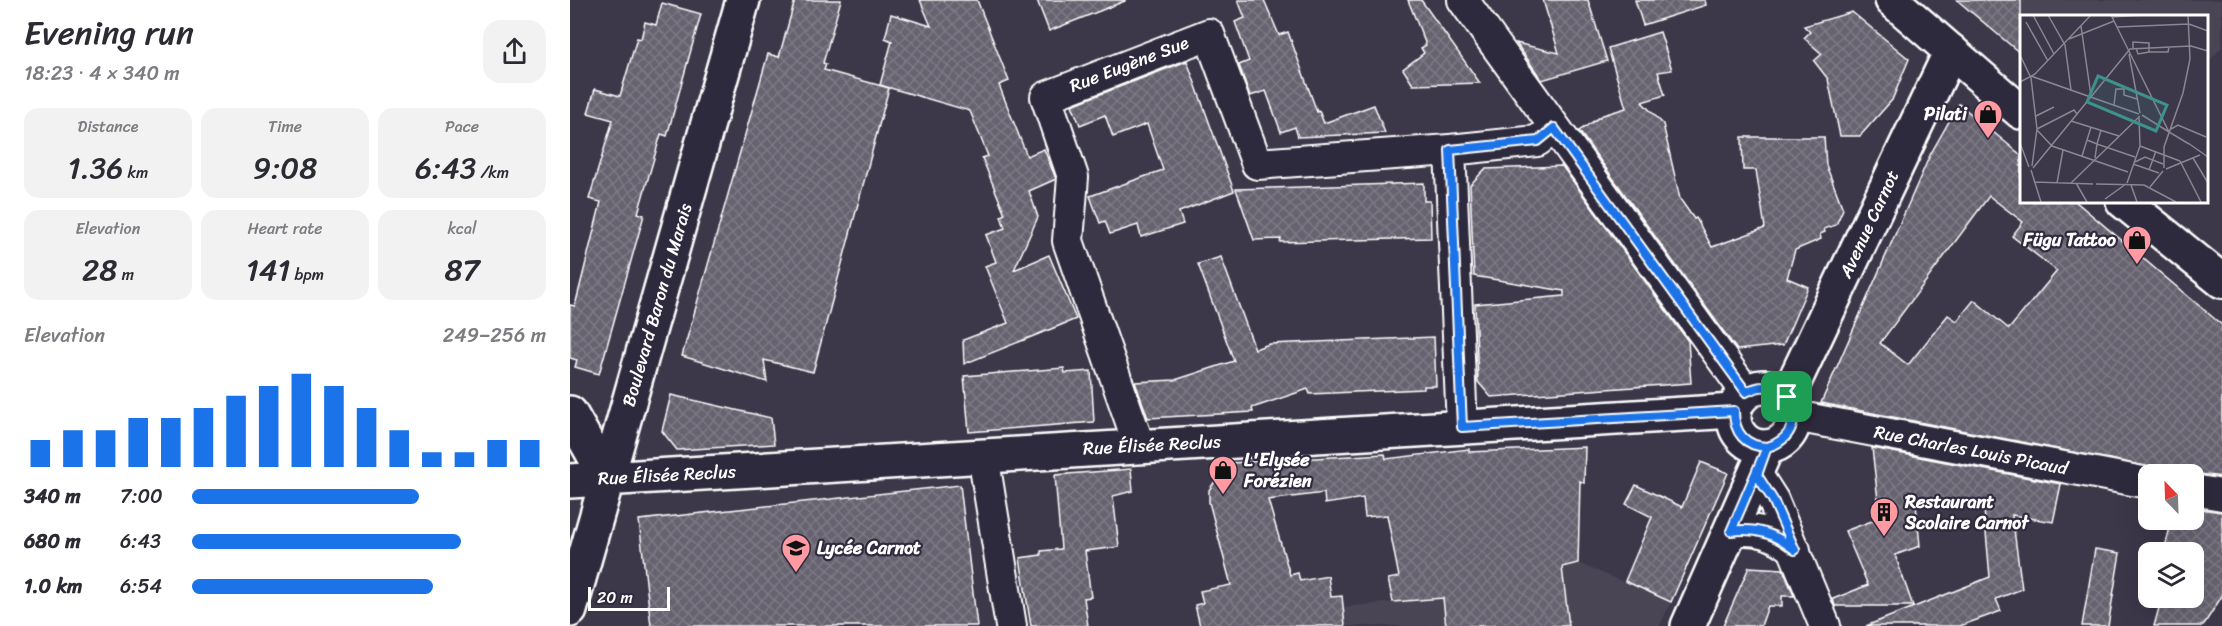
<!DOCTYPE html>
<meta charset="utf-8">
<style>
:root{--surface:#fff;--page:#f2f2f3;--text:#2b2b33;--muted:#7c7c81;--accent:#1a73e8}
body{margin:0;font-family:Sriracha,sans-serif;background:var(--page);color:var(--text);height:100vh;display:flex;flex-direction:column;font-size:22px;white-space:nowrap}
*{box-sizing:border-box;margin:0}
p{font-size:20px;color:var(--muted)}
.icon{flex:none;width:33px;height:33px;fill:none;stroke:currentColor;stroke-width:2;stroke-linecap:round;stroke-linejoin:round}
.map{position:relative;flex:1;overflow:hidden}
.details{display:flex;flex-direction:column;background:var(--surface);width:570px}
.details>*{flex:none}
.needle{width:39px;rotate:337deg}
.controls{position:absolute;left:1568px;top:464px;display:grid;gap:12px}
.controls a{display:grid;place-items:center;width:66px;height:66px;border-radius:12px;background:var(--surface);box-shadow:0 6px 24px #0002;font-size:30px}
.scale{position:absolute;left:18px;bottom:15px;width:82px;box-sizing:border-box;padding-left:6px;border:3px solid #fff;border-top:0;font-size:16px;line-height:21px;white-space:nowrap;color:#fff;-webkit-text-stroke:4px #2f2a3d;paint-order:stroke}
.pin{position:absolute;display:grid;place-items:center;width:51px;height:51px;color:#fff;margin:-26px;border-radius:12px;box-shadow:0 3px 9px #0006}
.round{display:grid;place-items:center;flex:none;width:63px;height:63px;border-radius:18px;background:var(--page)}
.headline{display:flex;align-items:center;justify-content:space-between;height:102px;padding:0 24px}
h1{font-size:33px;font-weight:600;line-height:45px}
.figures{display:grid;grid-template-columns:repeat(3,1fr);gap:9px;height:102px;padding:6px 24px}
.figures div{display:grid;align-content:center;border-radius:15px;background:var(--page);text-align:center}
.figures b{font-size:30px;font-weight:600}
.figures small{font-size:16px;font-weight:400}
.figures p{font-size:16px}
.chart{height:168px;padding:12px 24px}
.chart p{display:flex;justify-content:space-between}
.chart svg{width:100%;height:108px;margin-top:6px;stroke:var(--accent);stroke-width:6}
ul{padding:0 24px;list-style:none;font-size:20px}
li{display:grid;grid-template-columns:96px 72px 1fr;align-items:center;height:45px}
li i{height:15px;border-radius:8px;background:var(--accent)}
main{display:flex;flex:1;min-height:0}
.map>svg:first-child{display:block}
.built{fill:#494455}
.building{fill:url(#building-cross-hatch);stroke:#fff;stroke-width:1.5;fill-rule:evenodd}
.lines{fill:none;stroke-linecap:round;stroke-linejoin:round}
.street-casing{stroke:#fff;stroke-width:34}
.secondary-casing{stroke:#fff;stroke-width:38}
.street{stroke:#2f2a3d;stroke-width:30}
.secondary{stroke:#2f2a3d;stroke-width:33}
.route-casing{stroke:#fff;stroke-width:12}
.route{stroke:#1a73e8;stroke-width:8}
.labels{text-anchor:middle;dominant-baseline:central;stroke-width:4.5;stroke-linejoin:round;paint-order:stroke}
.street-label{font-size:18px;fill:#fff;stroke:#2f2a3d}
.poi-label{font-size:18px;font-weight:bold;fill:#fff;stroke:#2f2a3d;text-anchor:start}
.inset-road{fill:none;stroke:#8a8792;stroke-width:1.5}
.view{fill:#3f918b;fill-opacity:0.15;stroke:#3f918b;stroke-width:3}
.inset-edge{fill:none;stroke:#fff;stroke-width:3}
</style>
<main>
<section class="details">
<div class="headline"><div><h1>Evening run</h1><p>18:23 · 4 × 340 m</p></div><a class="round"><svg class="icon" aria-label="share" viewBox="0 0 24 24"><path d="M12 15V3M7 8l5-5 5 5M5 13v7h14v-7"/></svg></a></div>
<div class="figures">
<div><p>Distance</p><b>1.36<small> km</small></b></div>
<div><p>Time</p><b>9:08</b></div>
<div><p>Pace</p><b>6:43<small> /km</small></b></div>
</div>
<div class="figures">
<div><p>Elevation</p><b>28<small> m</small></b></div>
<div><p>Heart rate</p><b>141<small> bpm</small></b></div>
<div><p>kcal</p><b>87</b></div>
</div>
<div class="chart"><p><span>Elevation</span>249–256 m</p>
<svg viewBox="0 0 160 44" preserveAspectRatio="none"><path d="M5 44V33M15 44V29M25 44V29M35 44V24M45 44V24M55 44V20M65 44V15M75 44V11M85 44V6M95 44V11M105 44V20M115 44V29M125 44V38M135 44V38M145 44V33M155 44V33"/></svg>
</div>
<ul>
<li><b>340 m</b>7:00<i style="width:64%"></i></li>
<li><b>680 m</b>6:43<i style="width:76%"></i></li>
<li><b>1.0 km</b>6:54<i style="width:68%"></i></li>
</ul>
</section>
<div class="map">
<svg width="1652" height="626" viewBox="0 0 1652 626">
<defs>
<pattern id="building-cross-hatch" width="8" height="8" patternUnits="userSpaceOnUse" patternTransform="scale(1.5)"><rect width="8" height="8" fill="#666270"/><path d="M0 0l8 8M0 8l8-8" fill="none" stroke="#7d7a85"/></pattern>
</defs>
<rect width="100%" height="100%" fill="#3c3749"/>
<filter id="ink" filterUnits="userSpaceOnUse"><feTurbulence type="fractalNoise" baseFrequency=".0167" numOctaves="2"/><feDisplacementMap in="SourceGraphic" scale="12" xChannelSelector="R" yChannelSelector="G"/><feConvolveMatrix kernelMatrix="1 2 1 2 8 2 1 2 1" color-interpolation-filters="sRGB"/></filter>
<g filter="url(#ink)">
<!-- built -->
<g class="built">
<path d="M1394,0h258v47l-16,18v-49h-185z"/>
<path d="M1008,563l93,39 -11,24h-338l11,-18 111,-11z"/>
</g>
<!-- building -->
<g class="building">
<path d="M225,0h46l-18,63 3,1 -2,6 65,18 -76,284 -49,-12 3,22 -85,-26 86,-302 11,3z"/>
<path d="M350,0h57l32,81 -10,4 28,71 17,-7 12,30 -27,12 9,26 -24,53 35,-15 27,64 -112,45 -1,-24 45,-17 -23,-57 11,-4 -10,-27 19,-7 -4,-12 4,-2 -23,-56 6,-2 -18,-45 -90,-26 12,-44 -7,-3 6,-24 40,12z"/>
<path d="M467,0h88v1l-76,30z"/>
<path d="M668,0h26l15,35 9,-3 29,80 2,-1 5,12 50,-18 11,28 -87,4 -3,-10 -14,5 -15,-41 -16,5 -11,-31 10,-4 -14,-39 10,-4z"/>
<path d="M838,0h13l59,83 -67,2 -10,-16 21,-16 -3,-5 5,-3z"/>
<path d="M973,0h45l19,61 -65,19 -26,-37 43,10z"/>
<path d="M1065,0h70l1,5 -63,20z"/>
<path d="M1387,0h64v54z"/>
<path d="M92,3l39,11 -34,122 -6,-2 -23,79 6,2 -45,159 -24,-7 2,-7 -7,-2v-53l5,1 26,-104 -12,-3 24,-79 -25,-7 7,-24 25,7 17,-58 4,1 4,-17 11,3z"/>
<path d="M1282,12l57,47 -17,41 -32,36h-20l-12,-57 -14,-18 8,-7 -18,-16 6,-6 -6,-6z"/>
<path d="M1090,32l12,38 -14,2 7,23 -23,7 21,22 17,75 14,20 2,-1 16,29 53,-19 -9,-58h-13l-1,-33h82l2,28 17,44 -7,16 -12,4 1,3 -5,2 1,5 -26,11 -8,28 21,9 -25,58 -46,5 -158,-219 24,-16 23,-7 -18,-60z"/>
<path d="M617,61l47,130 -55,21 4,12 -42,13 -3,-12 -28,9 -5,-13 -5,2 -10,-27 73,-26 -16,-46 -34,13 -8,-22 -25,10 -8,-20z"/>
<path d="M1389,104l62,51v46h54l147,124v152l-67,-9 -334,-65 109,-248zM1419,196l34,26 -11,14 45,35 -48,58 -35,-29 -17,21 -9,-6 -40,50 -28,-22z"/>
<path d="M992,166l126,175 3,42 -200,14 -13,-15 -3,-78 89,-8v-5l-90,-15 -4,-91 15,-16z"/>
<path d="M854,183v18h6l1,37 -151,4 1,-3 -27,1 -18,-51z"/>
<path d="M651,257l34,92 14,-5 165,-7 2,49h-12v3l-114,5 -2,-5 -56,19 1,4 -105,6 -13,-36 40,-2 59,-19 -36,-97z"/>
<path d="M494,368l1,5 26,-2 3,51 -125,10 -5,-56z"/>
<path d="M101,395l100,23 3,26 -97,6 -15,-19z"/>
<path d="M1015,447l-1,36 -4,-2 -2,82 -16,4 7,59h-123l-3,-28 -50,4 -5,-23 11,-2 -12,-62 -22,2 -2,-19 -38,6 -1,-11 -56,7 22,75 8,-2 2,8 28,-5 3,21 11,-1 3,30h-145l-5,-21 8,-2 -3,-12 31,-6 -22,-83v-12l7,-10 16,-5 -2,-12 155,-9 1,5 83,-10v3z"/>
<path d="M1302,448l189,36 -8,38 -41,-7 10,74 -26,10 5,12 -41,15h-94l124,-49 -6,-67 -32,-7 -7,6 -29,-5 4,42 -25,9 18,51h-78l-2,-7 35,-14 -23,-54 35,-13z"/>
<path d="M1131,462l27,11 -57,129 -46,-21 27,-64 -26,-13 10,-19 46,22z"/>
<path d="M561,469l2,22 -20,5 6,51 -34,4 6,46 -7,1 4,28h-57l-11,-68 21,-3v-4l20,-2 -6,-74z"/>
<path d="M390,485l17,141h-326l-12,-106z"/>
<path d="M1623,508l29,4v84l-19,30h-49l8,-29h31v-45h-29l8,-33h21z"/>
<path d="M1525,549l25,4 -12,73h-26z"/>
<path d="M1179,567l34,2 11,27h-12v10h-14l-7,20h-38z"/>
</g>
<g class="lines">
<!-- street casing -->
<g class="street-casing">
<g id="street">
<path d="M893,0l283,392"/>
<path d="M880,150l12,277"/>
<path d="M1225,416l353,67"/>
<path d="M569,445l-71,-204 5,-64 -27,-80 163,-63 48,130 193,-14 87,-9 17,-13"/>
<path d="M413,455l28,171"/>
<path d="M1187,475l16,25 52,126"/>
<path d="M1623,490l29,5"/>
<path d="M1161,531c26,-4 44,3 64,19"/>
</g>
</g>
<!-- secondary casing -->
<g class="secondary-casing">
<g id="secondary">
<path d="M1322,0l129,112"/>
<path d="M1553,201l99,80"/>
<circle cx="1194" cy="417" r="30"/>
<path d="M1217,397l164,-346"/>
<path d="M0,413l37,65"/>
<path d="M0,481l1164,-70"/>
<path d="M0,610l173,-610"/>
<path d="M1118,626l79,-179"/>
</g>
</g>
<!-- street -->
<use href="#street" class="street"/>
<!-- secondary -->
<use href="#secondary" class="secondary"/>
</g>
</g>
<g class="lines" filter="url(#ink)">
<!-- route casing -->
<g class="route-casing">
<path id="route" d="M1217,397c-13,-12 -26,-13 -41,-5l-192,-264 -16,13 -88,9 12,277 272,-16c0,22 11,35 33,36l-36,84c26,-4 44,3 64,19l-22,-50 -16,-25 10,-28c23,-6 35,-29 20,-50"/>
</g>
<!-- route -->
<use href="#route" class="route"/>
</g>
<!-- icons -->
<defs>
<g id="shop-pin" transform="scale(1.5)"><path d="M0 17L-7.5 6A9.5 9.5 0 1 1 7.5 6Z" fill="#ff9aa2" stroke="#2f2a3d"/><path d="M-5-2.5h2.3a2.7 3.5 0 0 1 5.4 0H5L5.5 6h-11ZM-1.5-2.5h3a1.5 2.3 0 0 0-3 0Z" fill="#111"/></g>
<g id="building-pin" transform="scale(1.5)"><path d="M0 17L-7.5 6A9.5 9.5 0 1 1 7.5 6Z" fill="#ff9aa2" stroke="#2f2a3d"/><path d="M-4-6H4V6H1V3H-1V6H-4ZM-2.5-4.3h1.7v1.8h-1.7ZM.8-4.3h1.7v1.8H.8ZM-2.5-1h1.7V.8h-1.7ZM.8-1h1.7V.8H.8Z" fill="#111"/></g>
<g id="school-pin" transform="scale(1.5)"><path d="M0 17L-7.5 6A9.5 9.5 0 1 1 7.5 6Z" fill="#ff9aa2" stroke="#2f2a3d"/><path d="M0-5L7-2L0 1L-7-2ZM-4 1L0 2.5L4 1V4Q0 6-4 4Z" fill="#111"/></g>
</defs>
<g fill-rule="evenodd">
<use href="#shop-pin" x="1418" y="114"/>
<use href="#shop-pin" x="1567" y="240"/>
<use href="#shop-pin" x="653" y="470"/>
<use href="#building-pin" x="1314" y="512"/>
<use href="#school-pin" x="226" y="548"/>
</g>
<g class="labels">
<!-- street labels -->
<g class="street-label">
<text transform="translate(559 64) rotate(-21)">Rue Eugène Sue</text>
<text transform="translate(1299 224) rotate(-65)">Avenue Carnot</text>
<text transform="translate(87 305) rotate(-74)">Boulevard Baron du Marais</text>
<text transform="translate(582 445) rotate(-3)">Rue Élisée Reclus</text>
<text transform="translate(1401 450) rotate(11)">Rue Charles Louis Picaud</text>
<text transform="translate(97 475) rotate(-3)">Rue Élisée Reclus</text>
</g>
<!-- poi labels -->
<g class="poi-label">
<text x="1397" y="114" text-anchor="end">Pilati</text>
<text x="1546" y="240" text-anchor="end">Fügu Tattoo</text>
<text x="674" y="460">L'Elysée<tspan x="674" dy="21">Forézien</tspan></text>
<text x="1335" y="502">Restaurant<tspan x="1335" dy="21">Scolaire Carnot</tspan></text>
<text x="247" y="548">Lycée Carnot</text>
</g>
</g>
<!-- overview -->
<g transform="translate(1450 15)">
<rect width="188" height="188" fill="#3c3749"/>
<path class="inset-road" d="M13,0l21,39M28,0l17,30 6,45M91,0l58,117 20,12M92,2l31,-2M6,7l22,39M61,11l10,70M97,12l72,-3 19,7M49,24l45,-18M113,33v-6l16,1v9l-11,2 -2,-6M129,37h19l1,-5M109,39l11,59M0,40l11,23 6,51 -5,37M11,61l108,38M0,67l15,-8 56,-59M94,90l2,-16h8v6l13,4M122,100l27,17M16,101l18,-9M51,106l48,15M17,114l37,-19 3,4M151,114l7,-4 28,12M17,115l15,16 76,26M67,125l10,4 4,-14M0,128l9,24M168,128l20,14M120,131l40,15M62,141l9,-29M75,143l2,-14 38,13M173,143l15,25M160,146l21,41M115,147l10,-5 18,7M113,149l26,9M13,153l97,-119 61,-3 17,5M144,153v-21l19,-54 7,-34 -2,-44M146,154l34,-14M11,155l10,32M129,155l7,-19M15,167l58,2M37,168l6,-33M51,168l69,-67M56,168l11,19M107,168l13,-37 -1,-28M76,169l48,1 32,17M111,170l6,17M130,172l13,-16M85,184l21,-15"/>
<path class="view" d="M78,61l69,29 -11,26 -69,-29z"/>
<rect width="188" height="188" class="inset-edge"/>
</g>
</svg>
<div class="controls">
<a><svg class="needle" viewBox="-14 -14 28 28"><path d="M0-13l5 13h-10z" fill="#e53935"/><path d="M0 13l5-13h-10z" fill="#7c7c81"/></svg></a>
<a><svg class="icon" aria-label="layers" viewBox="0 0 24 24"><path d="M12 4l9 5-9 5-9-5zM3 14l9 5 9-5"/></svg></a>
</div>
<div class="scale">20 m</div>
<div class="pin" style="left:1217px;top:397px;background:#1e9e55"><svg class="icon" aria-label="arrive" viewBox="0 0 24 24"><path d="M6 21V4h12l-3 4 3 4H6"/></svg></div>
</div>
</main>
